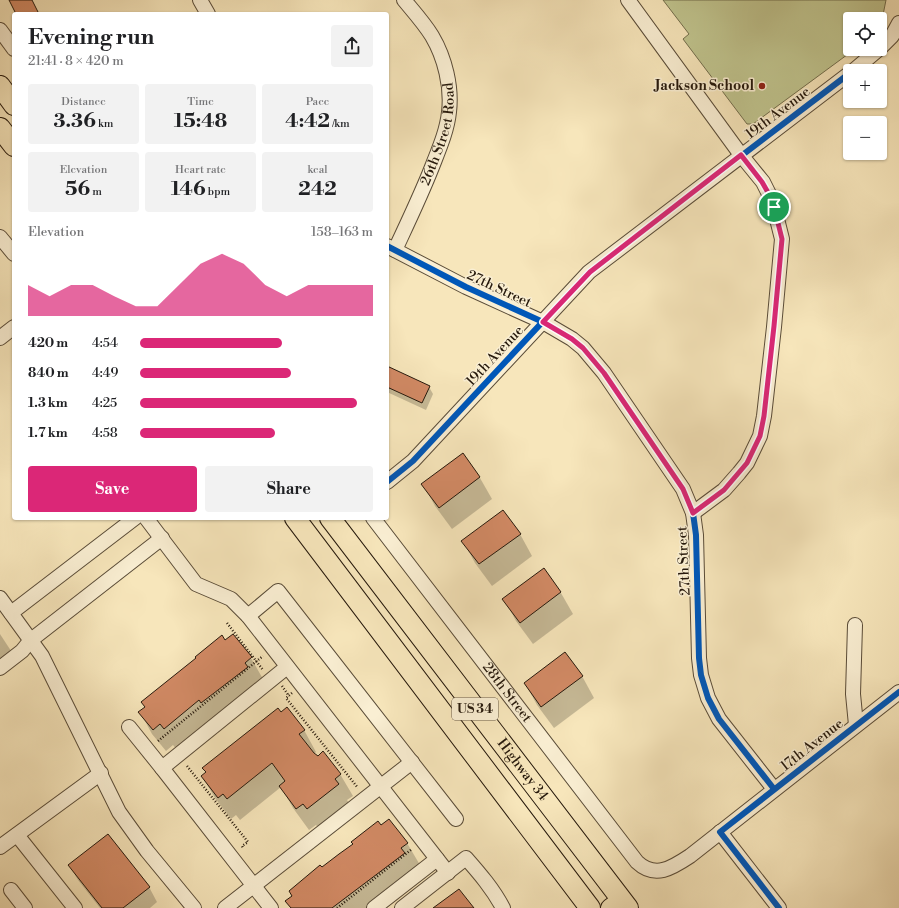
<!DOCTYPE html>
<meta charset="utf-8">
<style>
:root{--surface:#fff;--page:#f2f2f2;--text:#202124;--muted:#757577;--accent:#db2777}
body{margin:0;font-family:"Libre Bodoni",serif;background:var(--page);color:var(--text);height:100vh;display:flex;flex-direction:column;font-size:15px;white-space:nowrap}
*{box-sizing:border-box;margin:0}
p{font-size:13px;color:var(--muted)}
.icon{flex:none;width:22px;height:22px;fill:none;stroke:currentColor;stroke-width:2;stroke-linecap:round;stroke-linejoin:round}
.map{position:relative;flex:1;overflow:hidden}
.side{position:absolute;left:12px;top:12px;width:377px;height:508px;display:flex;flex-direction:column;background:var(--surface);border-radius:4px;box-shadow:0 1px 3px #0004}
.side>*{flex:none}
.fabs{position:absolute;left:843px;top:12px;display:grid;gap:8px}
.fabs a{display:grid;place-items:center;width:44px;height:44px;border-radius:4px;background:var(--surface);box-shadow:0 1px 3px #0004;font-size:20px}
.pin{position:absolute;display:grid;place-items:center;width:34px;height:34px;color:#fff;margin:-17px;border:2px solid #fff;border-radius:50%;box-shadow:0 1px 4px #0007}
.round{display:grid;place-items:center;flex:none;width:42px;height:42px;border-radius:4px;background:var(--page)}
.headline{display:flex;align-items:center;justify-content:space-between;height:68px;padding:0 16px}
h1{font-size:22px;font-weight:800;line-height:30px}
.stats{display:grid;grid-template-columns:repeat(3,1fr);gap:6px;height:68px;padding:4px 16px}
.stats div{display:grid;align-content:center;border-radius:4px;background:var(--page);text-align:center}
.stats b{font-size:20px;font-weight:800}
.stats small{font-size:11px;font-weight:400}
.stats p{font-size:11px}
.chart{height:112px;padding:8px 16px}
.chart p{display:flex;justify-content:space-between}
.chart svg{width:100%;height:72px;margin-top:4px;fill:var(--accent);opacity:.7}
.action{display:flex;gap:8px;margin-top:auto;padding:8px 16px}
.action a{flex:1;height:46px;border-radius:4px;background:var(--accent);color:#fff;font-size:16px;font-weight:800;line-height:46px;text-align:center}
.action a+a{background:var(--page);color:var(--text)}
ul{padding:0 16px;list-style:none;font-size:13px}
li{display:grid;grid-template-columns:64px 48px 1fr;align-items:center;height:30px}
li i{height:10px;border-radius:5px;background:var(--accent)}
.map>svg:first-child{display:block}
.green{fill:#c0c48e;stroke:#736e4d}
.shadow{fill:#0003}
.building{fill:#d28a65;stroke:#26190c}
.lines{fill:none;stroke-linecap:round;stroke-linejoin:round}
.minor-casing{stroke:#5a4c38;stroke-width:16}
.major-casing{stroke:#26190c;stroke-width:20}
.highway-casing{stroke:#26190c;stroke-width:22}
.path{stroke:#26190c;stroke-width:2.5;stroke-dasharray:1 2;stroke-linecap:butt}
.minor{stroke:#faefd3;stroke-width:14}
.major{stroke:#f7e6bb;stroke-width:18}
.highway{stroke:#f7e6bb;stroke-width:20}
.cycleway-casing{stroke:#faefd3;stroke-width:8}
.cycleway{stroke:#0057b8;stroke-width:6}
.route-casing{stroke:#fff;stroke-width:8}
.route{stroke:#db2777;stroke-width:5}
.poi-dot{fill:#8f2418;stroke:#faefd3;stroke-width:1.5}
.labels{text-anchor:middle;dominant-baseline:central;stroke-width:3;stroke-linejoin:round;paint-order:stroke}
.shield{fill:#faefd3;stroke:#665948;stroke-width:1}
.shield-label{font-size:13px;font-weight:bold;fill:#26190c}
.poi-label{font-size:14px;font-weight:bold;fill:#26190c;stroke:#faefd3;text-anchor:end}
.street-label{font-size:14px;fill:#26190c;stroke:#faefd3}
</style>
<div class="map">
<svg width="899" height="908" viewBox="0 0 899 908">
<rect width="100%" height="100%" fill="#f7e6bb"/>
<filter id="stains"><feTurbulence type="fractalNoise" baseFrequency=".005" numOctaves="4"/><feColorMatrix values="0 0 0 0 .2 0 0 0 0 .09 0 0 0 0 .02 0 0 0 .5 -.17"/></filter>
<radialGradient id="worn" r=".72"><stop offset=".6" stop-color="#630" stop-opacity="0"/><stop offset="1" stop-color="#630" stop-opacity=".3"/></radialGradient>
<!-- green -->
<path class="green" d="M663,0h223l-4,20 -2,4v-5h-30v30h5l-102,75h-6l-64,-85 6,-5z"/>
<!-- shadow -->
<g class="shadow">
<path d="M387,367l42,20 4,7 -7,16 -39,-18z"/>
<path d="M463,455l17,23 12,21 -40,30 -17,-23 -12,-22z"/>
<path d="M520,534l12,22 -40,30 -17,-23 -12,-22z"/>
<path d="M544,569l17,24 12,21 -40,30 -17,-23 -12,-22z"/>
<path d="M0,634l15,23 -15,11z"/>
<path d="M225,641l26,17 12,21 -86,71 -4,-5 -7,6 -14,-17 -12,-22z"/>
<path d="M582,676l12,22 -40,30 -17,-23 -12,-22z"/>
<path d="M281,713l23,17 12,22 -2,2 26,20 13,22 -6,4 4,6 -31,24 -4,-5 -7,5 -16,-22 -12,-21 -41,33 -4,-5 -5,4 -16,-21 -13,-22 5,-3 -3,-5z"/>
<path d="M381,827l26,16 13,22 -47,43h-82l-4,-7 35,-33z"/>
<path d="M69,865l80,22 8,15 -7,6h-50l-22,-28z"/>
</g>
<!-- building -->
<g class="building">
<path d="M9,0h23l7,14h-23z"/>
<path d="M387,366l43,20 -8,17 -35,-16z"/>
<path d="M463,453l17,24 -41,31 -18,-24z"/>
<path d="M503,510l18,24 -42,30 -18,-23z"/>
<path d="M544,568l17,24 -41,31 -18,-24z"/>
<path d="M233,634l19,23 -7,6 3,4 -47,36 -2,-3 -35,29 -4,-5 -7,6 -15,-18 7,-5 -4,-5 55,-44 -1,-1 27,-22 3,5z"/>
<path d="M565,652l18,24 -42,31 -17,-24z"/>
<path d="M287,707l18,23 -6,4 15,19 4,3 5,-5 18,23 -6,5 4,5 -32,25 -4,-5 -7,5 -17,-23 6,-5 -13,-18 -45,36 -4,-5 -5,4 -17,-22 5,-4 -4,-4 76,-60 3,4z"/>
<path d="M389,819l19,24 -7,5 4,5 -73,55h-41l-6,-7 7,-5 -3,-5 31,-26 2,2 17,-13 14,-10 -2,-2 27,-21 3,4z"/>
<path d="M108,834l42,53 -27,21h-21l-34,-43z"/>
<path d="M459,889l15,19h-41z"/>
</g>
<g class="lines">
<!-- minor casing -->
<g class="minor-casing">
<g id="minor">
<path d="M200,0l8,14"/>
<path d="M628,0l113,155 22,27 7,14 4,11 8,32 -8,88 -10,89 -4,20 -13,27 -8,10 -15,17 -31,23"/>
<path d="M0,30l14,19"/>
<path d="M880,48l12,-12 7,-13"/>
<path d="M853,71l26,-22"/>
<path d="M0,237l14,17"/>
<path d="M387,246l79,41 77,35 29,17 11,9 21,25 79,116 10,24 3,22 3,123 2,17 7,23 11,21 55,70"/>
<path id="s1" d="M395,250c13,-28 26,-55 37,-83 7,-18 15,-36 17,-55 3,-25 -4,-54 -17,-76 -8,-13 -18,-24 -28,-36"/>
<path d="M0,338l14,-11"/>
<path d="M387,482l26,-21 176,-189 261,-199"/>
<path d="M146,518l50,66 35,15 17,17 200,257"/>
<path id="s2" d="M373,518l264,344c18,17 35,6 53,-6l209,-164"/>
<path d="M0,598l42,58 77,156 28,39 47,57"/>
<path d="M11,613l124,-95"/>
<path d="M248,616l30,-25 178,228"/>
<path d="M855,625l-2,69 3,31"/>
<path d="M0,668l22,-17 9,-11 131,-102"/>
<path d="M129,727l33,41"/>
<path d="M720,832l59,76"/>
<path d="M17,835l58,73"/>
<path d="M0,847l101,-74"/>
<path d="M11,890l14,18"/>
<path d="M225,908l187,-146"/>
<path d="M271,908l-109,-140 125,-101"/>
<path d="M374,908l63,-49"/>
<path d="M402,908l64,-50c14,16 27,31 37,50"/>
</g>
</g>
<!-- major casing -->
<g class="major-casing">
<path id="major" d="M610,908l11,-8"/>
</g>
<!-- highway casing -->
<g class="highway-casing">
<g id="highway">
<path d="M0,86l14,19"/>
<path d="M0,128l14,18"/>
<path d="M295,518l295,390"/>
<path id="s3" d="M330,518l298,390"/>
</g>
</g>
<!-- path -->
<g class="path">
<path d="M227,623l36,47"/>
<path d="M282,686l7,10"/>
<path d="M292,693l-6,5 72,90"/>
<path d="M158,741l105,-85"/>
<path d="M187,766l61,76 -6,4 1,2"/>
<path d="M337,908l75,-59"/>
</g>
<!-- minor -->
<use href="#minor" class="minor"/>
<!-- major -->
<use href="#major" class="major"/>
<!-- highway -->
<use href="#highway" class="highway"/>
<!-- cycleway casing -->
<g class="cycleway-casing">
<g id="cycleway">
<path d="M387,246l79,41 77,35 29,17 11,9 21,25 79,116 10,24 3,22 3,123 2,17 7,23 11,21 55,70"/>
<path d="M387,482l26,-21 176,-189 261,-199"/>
<path d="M779,908l-59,-76 179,-140"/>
</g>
</g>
<!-- cycleway -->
<use href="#cycleway" class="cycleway"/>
</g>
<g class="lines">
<!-- route casing -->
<g class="route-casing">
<path id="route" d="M741,155l21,27 8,14 4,11 8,32 -8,87 -10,90 -4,20 -13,27 -23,27 -31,23 -10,-24 -79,-116 -21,-25 -11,-9 -29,-17 47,-50z"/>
</g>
<!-- route -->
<use href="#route" class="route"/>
</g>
<!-- markers -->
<circle class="poi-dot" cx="762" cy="86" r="4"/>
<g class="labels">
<!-- shield labels -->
<rect class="shield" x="452" y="698" width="46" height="22" rx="3"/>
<g class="shield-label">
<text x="475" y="709">US 34</text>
</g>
<!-- poi labels -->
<g class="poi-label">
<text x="754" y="86">Jackson School</text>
</g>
<!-- street labels -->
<g class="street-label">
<text transform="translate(778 113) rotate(-37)">19th Avenue</text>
<text stroke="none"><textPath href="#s1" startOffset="125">26th Street Road</textPath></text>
<text transform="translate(499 289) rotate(25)">27th Street</text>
<text transform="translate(495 356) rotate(-47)">19th Avenue</text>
<text transform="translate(684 561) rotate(-93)">27th Street</text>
<text stroke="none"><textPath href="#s2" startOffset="220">28th Street</textPath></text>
<text transform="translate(812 745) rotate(-38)">17th Avenue</text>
<text stroke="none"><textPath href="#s3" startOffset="317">Highway 34</textPath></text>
</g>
</g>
<rect width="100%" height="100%" filter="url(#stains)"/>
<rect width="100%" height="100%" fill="url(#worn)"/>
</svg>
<div class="fabs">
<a><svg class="icon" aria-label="locate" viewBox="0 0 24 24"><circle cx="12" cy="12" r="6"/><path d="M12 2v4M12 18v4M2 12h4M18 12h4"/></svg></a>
<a>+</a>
<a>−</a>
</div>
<div class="pin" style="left:774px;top:207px;background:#1e9e55"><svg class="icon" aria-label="arrive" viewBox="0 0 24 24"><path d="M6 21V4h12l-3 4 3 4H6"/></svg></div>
<section class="side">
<div class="headline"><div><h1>Evening run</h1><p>21:41 · 8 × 420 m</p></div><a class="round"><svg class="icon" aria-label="share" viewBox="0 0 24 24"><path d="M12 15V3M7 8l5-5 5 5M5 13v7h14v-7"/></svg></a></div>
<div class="stats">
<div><p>Distance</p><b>3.36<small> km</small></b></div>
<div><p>Time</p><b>15:48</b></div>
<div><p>Pace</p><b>4:42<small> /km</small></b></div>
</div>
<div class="stats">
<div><p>Elevation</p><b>56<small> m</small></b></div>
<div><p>Heart rate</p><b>146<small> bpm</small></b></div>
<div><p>kcal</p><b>242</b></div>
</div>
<div class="chart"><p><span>Elevation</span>158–163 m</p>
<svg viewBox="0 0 160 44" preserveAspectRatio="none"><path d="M0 44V25L10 32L20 25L30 25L40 32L50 38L60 38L70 25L80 12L90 6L100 12L110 25L120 32L130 25L140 25L150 25L160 25V44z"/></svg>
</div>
<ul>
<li><b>420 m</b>4:54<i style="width:61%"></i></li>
<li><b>840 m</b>4:49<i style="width:65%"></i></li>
<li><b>1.3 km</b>4:25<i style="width:93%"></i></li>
<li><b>1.7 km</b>4:58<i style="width:58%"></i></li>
</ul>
<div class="action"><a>Save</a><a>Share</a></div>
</section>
</div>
